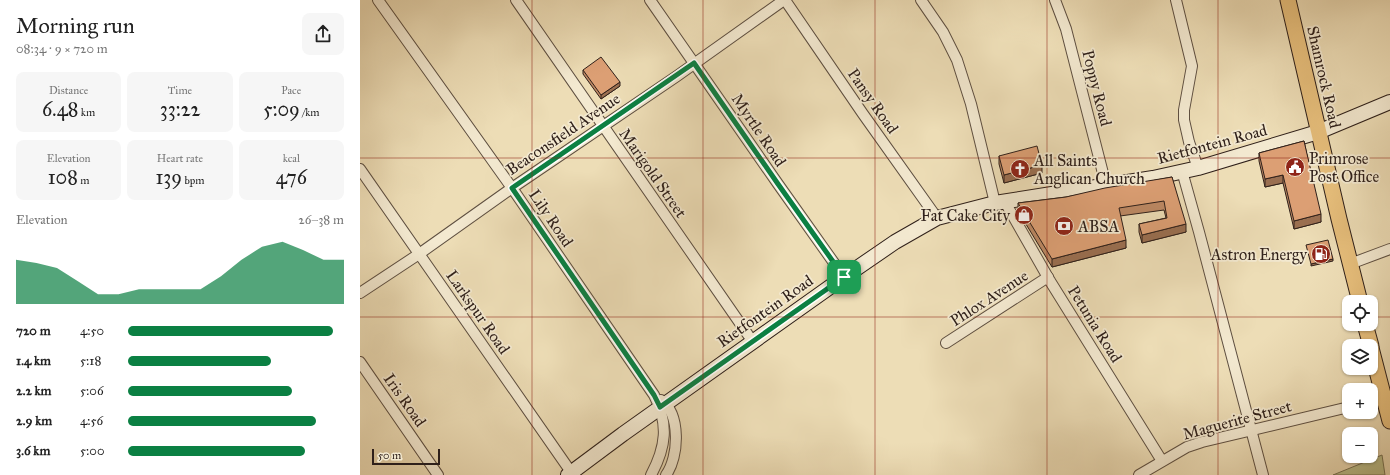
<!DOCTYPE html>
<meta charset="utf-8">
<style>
:root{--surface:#fff;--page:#f6f6f6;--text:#222;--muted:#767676;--accent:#0b8043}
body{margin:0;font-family:"IM FELL Great Primer",serif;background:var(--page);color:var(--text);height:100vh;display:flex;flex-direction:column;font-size:15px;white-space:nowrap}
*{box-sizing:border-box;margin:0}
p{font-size:13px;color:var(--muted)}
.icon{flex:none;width:22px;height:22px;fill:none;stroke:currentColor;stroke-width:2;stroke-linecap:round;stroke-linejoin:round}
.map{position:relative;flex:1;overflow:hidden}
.drawer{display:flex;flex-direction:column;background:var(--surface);width:360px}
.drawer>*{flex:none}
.buttons{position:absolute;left:982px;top:295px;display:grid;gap:8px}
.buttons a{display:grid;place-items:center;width:36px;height:36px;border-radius:8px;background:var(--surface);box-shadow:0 1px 3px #0004;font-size:20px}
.scale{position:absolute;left:12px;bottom:10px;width:68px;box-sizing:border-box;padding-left:4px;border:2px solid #2f201a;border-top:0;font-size:11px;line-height:14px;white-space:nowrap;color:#2f201a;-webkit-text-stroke:3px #f3e9d0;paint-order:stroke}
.pin{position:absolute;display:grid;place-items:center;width:34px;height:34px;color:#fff;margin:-17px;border-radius:8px;box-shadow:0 2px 6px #0006}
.round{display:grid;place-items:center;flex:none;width:42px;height:42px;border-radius:8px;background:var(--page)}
.head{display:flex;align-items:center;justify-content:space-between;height:68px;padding:0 16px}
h1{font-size:22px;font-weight:600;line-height:30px}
.figures{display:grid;grid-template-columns:repeat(3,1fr);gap:6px;height:68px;padding:4px 16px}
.figures div{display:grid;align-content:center;border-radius:8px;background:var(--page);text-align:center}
.figures b{font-size:20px;font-weight:600}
.figures small{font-size:11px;font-weight:400}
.figures p{font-size:11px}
.chart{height:112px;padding:8px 16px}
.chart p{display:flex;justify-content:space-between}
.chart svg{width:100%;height:72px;margin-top:4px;fill:var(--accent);opacity:.7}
ul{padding:0 16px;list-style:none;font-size:13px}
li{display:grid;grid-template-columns:64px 48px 1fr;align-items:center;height:30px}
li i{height:10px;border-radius:5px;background:var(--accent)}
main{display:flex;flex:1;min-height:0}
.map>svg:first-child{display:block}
.green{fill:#bbc08c;stroke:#757053}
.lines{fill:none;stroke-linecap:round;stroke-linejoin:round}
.street-casing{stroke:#5e4f41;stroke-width:12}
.secondary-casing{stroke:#2f201a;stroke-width:16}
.primary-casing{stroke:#2f201a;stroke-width:17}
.street{stroke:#f3e9d0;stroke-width:10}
.secondary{stroke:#f3e9d0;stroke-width:14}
.primary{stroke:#e6be7b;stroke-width:15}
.wall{fill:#bd8964;stroke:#2f201a}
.shaded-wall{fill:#9a6f51;stroke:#2f201a}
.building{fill:#dc9f74;stroke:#2f201a}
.route-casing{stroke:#fff;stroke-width:8}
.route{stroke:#0b8043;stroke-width:5}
.grid{fill:none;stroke:#8f2418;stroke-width:1;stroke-opacity:0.55}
.labels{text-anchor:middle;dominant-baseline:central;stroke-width:3.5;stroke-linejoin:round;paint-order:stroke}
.street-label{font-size:16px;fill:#2f201a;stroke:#f3e9d0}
.poi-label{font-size:16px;fill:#2f201a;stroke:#f3e9d0;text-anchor:start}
</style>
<main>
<section class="drawer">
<div class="head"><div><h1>Morning run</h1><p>08:34 · 9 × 720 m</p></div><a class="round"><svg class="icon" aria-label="share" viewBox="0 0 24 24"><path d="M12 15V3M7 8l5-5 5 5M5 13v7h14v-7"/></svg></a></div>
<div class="figures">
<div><p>Distance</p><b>6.48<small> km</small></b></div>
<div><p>Time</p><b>33:22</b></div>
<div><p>Pace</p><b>5:09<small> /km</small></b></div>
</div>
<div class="figures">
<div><p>Elevation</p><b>108<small> m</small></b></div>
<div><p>Heart rate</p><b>139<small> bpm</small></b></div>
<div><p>kcal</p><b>476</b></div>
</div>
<div class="chart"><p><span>Elevation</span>26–38 m</p>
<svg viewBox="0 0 160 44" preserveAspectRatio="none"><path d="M0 44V17L10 19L20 22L30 30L40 38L50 38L60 35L70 35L80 35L90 35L100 27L110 17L120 9L130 6L140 11L150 17L160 17V44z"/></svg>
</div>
<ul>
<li><b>720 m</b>4:50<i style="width:95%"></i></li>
<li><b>1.4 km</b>5:18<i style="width:66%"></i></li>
<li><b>2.2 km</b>5:06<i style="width:76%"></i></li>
<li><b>2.9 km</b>4:56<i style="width:87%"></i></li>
<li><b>3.6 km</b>5:00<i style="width:82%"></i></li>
</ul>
</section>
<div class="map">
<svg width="1030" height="475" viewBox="0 0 1030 475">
<rect width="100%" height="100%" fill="#edddb6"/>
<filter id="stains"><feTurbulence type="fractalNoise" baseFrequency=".005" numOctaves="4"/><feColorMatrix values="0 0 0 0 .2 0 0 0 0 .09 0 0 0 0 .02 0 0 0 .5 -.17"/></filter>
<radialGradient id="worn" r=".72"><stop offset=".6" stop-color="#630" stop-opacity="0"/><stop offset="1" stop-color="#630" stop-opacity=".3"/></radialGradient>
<!-- green -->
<path class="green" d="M1022,455l3,20h-52z"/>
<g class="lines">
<!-- street casing -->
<g class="street-casing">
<g id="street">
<path d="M18,0l134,188 142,207c15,29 12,52 -3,80"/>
<path d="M156,0l237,342"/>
<path d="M290,0l128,184 66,93"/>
<path d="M425,0l78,114 74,104"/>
<path d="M561,0l22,32 14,28 14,44 24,99"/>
<path d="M695,0l11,29 40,156"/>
<path d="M816,0l16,66 -8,44v10l5,22 9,26"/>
<path d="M0,169l211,303"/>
<path d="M822,171l17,61 64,243"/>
<path d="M645,202l45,79 112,180"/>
<path d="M990,264l40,-15"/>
<path d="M0,293l59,-39 93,-66 165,-112 107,-76"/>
<path d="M586,343l102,-66"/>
<path d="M0,362l78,113"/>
<path d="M301,400c20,14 18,57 5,75"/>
<path d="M1011,402l13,-3"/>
<path d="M779,475l48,-28 15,-5 147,-35"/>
</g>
</g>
<!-- secondary casing -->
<g class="secondary-casing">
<path id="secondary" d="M208,475l55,-41 221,-157 51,-35 42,-24 58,-15 158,-25 45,-10 120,-36 72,-30"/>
</g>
<!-- primary casing -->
<g class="primary-casing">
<g id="primary">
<path d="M928,0l51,219 21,83"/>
<path d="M1005,324l6,22"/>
<path d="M1011,348l19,73"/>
</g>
</g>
<!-- street -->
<use href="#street" class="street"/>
<!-- secondary -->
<use href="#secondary" class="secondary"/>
<!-- primary -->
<use href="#primary" class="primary"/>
</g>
<!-- wall -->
<g class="wall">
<path d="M223,70l37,16 -19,13 -18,-25z"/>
<path d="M944,141l17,81 -27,7 -11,-46 -18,4 -6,-26v-8z"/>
<path d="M639,156l43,17 -38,10 -5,-19z"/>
<path d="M812,177l14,55 -44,11 -3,-11v-8l27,-6 -2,-8 -44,6 6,32 -74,19 -34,-56v-8l48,-6z"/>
</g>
<!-- shaded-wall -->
<g class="shaded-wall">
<path d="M260,82v4l-19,13v-4z"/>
<path d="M682,165v8l-38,10v-8z"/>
<path d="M923,175v8l-18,4v-8z"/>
<path d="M961,214v8l-27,7v-8z"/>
<path d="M826,224v8l-44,11v-8z"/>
<path d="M766,240v8l-74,19v-8z"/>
<path d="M973,259v2l-22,5v-2z"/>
</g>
<!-- building -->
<g class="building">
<path d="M241,57l19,25 -19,13 -18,-25z"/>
<path d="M944,141l17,73 -27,7 -11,-46 -18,4 -6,-26z"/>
<path d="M677,146l5,19 -38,10 -5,-19z"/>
<path d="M812,177l14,47 -44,11 -3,-11 28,-6 -3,-17 -45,7 7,32 -74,19 -34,-56 48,-6 39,-9z"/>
<path d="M968,240l5,19 -22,5 -5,-19z"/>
</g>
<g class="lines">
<!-- route casing -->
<g class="route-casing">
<path id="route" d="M334,63l84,121 66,93 -184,130 -6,-12 -142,-207z"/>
</g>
<!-- route -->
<use href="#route" class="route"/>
</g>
<!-- grid -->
<path class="grid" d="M172,0v475M343,0v475M515,0v475M687,0v475M858,0v475M0,158h1030M0,317h989M1011,317h19"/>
<!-- icons -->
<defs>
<g id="civic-disc" transform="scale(1)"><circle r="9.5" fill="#8f2418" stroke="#f3e9d0"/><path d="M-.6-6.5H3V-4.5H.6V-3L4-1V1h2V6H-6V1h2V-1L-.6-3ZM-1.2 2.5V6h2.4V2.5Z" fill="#fff"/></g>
<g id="church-disc" transform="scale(1)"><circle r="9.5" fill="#8f2418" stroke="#f3e9d0"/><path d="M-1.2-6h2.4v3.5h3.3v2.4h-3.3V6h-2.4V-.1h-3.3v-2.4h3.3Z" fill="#fff"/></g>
<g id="shop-disc" transform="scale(1)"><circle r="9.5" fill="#8f2418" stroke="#f3e9d0"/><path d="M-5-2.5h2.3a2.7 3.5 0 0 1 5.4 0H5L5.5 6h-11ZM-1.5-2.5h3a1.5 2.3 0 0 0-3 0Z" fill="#fff"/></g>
<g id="bank-disc" transform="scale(1)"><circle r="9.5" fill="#8f2418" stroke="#f3e9d0"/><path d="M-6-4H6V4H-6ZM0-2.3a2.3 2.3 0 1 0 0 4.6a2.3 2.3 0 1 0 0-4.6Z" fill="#fff"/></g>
<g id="fuel-disc" transform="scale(1)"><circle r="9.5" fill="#8f2418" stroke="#f3e9d0"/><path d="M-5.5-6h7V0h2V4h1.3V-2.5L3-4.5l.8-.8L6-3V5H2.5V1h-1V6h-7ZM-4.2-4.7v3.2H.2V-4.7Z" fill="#fff"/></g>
</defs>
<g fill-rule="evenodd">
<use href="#civic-disc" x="935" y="167"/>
<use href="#church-disc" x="660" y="169"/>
<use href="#shop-disc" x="664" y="215"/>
<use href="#bank-disc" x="704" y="226"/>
<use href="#fuel-disc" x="961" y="254"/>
</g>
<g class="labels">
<!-- street labels -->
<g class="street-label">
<text transform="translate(964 77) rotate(77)">Shamrock Road</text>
<text transform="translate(737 88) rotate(76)">Poppy Road</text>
<text transform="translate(513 101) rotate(55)">Pansy Road</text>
<text transform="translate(399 130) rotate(56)">Myrtle Road</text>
<text transform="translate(203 134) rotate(-34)">Beaconsfield Avenue</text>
<text transform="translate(852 144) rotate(-15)">Rietfontein Road</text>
<text transform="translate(293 173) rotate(55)">Marigold Street</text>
<text transform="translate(191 218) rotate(56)">Lily Road</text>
<text transform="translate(629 298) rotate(-33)">Phlox Avenue</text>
<text transform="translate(405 311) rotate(-35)">Rietfontein Road</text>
<text transform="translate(118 312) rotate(55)">Larkspur Road</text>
<text transform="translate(735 324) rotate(58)">Petunia Road</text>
<text transform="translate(45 400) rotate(55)">Iris Road</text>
<text transform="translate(877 420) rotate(-15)">Maguerite Street</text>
</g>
<!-- poi labels -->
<g class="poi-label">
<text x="949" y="158">Primrose<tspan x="949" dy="18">Post Office</tspan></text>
<text x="674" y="160">All Saints<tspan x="674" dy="18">Anglican Church</tspan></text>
<text x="650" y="215" text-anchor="end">Fat Cake City</text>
<text x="718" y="226">ABSA</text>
<text x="947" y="254" text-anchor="end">Astron Energy</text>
</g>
</g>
<rect width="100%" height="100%" filter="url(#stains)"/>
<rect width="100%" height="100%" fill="url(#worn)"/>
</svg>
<div class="buttons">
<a><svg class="icon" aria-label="locate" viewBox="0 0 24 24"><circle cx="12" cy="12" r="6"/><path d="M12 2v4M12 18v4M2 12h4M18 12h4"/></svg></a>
<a><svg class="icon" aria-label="layers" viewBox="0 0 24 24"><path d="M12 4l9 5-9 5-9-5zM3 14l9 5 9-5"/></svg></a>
<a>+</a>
<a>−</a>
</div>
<div class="scale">50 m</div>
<div class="pin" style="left:484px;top:277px;background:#1e9e55"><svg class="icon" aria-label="arrive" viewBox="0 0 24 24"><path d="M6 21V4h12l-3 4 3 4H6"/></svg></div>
</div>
</main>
